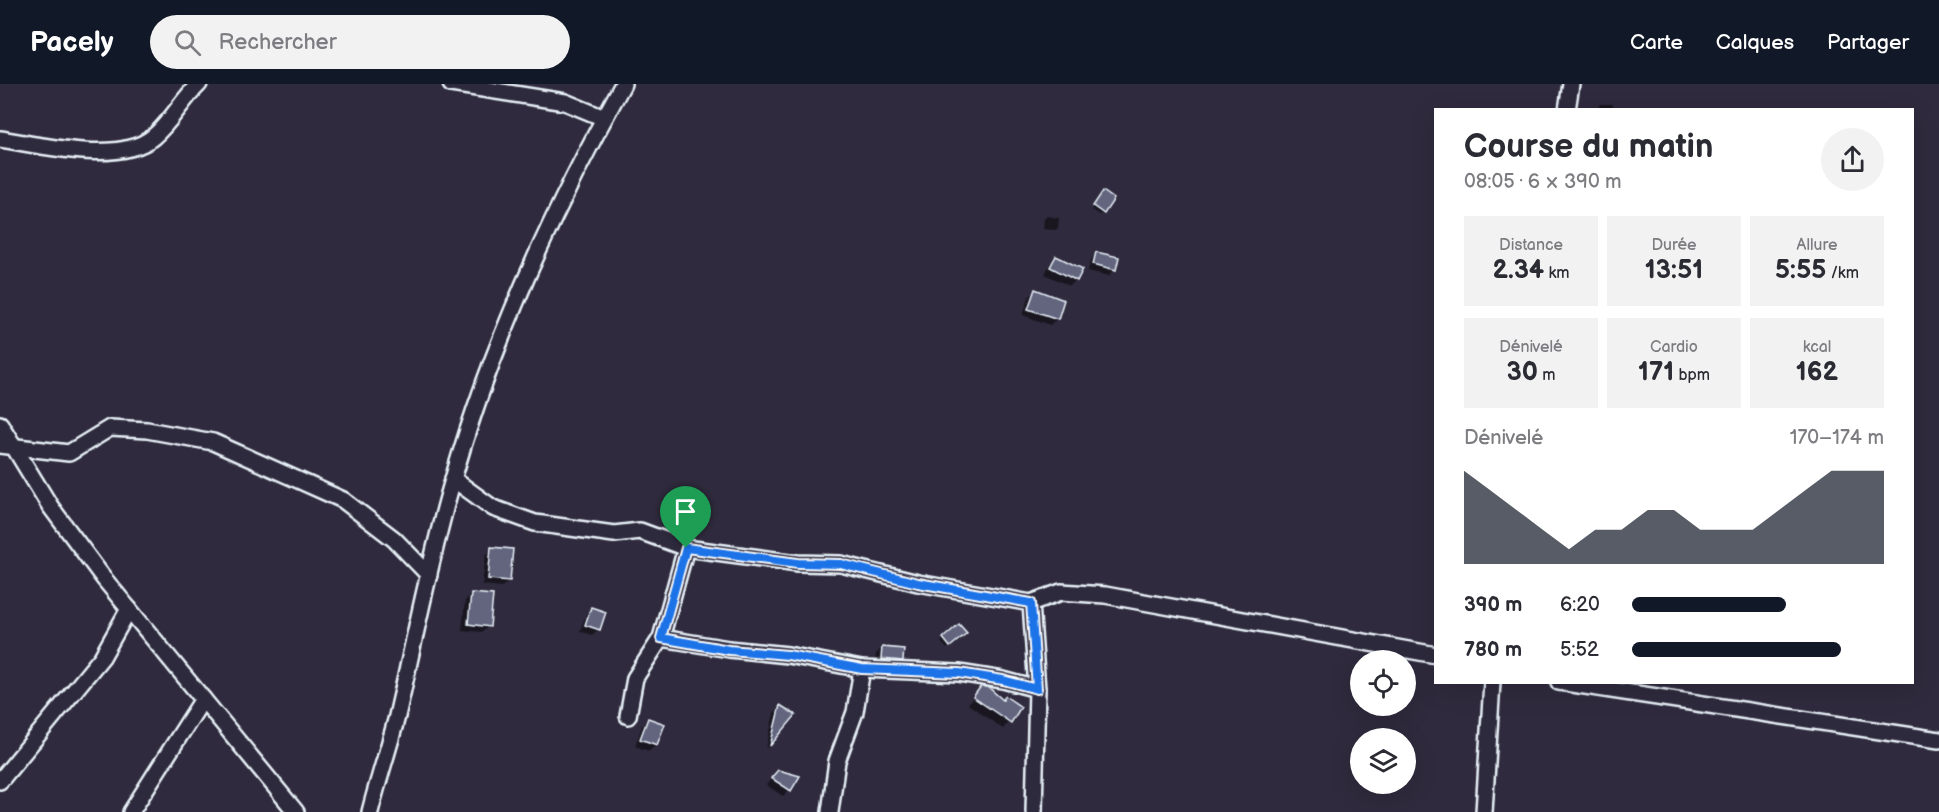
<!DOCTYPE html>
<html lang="fr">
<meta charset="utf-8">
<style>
:root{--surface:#fff;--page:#f2f2f3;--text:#2b2b33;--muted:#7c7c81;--accent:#111827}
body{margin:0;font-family:"Balsamiq Sans",sans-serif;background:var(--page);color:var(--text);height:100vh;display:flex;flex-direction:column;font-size:22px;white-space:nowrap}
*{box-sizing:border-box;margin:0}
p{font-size:20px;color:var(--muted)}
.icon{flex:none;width:33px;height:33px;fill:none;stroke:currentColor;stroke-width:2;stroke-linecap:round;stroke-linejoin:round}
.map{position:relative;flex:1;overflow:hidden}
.side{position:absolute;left:1434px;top:24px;width:480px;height:576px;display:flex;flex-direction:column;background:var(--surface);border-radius:0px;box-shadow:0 6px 24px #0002}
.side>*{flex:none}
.controls{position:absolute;left:1350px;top:566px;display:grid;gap:12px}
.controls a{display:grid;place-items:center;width:66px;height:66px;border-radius:50%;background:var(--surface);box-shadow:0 6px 24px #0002;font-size:30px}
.pin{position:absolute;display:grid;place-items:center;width:51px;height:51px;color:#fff;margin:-62px -26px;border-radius:50% 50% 50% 0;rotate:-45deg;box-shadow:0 0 6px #0007}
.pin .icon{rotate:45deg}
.round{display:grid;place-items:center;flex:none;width:63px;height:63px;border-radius:32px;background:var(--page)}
.summary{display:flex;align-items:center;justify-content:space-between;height:102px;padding:0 30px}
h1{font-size:33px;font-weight:700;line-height:45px}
.figures{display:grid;grid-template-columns:repeat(3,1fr);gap:9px;height:102px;padding:6px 30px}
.figures div{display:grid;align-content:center;border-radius:0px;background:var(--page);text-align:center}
.figures b{font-size:26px;font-weight:700}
.figures small{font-size:16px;font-weight:400}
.figures p{font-size:16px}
.chart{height:168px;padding:12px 30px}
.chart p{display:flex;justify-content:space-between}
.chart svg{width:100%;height:108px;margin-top:6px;fill:var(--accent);opacity:.7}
ul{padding:0 30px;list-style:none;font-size:20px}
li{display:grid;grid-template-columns:96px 72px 1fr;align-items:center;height:45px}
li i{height:15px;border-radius:8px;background:var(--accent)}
header{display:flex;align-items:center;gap:36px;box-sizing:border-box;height:84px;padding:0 30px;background:var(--accent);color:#fff}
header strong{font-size:28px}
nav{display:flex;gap:33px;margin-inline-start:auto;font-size:21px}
.search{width:420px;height:54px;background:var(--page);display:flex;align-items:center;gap:15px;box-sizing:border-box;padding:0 21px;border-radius:33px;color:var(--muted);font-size:22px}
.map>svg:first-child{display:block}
.shadow{fill:#0007}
.building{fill:#64657f;stroke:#e8f1f8;stroke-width:1.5}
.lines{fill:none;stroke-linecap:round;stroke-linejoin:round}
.minor-casing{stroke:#e8f1f8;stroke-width:20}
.minor{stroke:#2f2a3d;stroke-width:15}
.route-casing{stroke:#fff;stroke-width:12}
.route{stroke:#1a73e8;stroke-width:8}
</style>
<header>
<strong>Pacely</strong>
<div class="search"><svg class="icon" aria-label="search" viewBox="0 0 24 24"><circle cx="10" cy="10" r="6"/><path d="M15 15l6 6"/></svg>Rechercher</div>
<nav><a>Carte</a><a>Calques</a><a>Partager</a></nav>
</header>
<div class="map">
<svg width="1939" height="728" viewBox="0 0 1939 728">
<rect width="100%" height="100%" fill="#2f2a3d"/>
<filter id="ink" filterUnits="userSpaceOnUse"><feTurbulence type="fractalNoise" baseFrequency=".0167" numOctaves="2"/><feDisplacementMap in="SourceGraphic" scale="12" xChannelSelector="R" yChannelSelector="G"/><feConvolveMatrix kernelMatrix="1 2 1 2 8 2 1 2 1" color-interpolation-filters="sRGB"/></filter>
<g filter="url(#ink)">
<!-- shadow -->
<g class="shadow">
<path d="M1600,20h13l-1,6h-15z"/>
<path d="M1100,112l2,17 -2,2 -9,-5z"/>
<path d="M1047,132l12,2 -1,10 -3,2 -12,-1 1,-10z"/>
<path d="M1097,169l18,16 -6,7 -21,-5 3,-11z"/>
<path d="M1056,173l20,23 -6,6 -25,-12 5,-10z"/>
<path d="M1035,207l22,27 -7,7 -27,-10 6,-18z"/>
<path d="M492,465l16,32 -6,6 -20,-2 4,-30z"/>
<path d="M471,510l18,32 -7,6 -20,-2 3,-29z"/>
<path d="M592,524l7,21 -7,6 -12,-4 6,-16z"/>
<path d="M959,542l6,7 -18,16 -6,-7z"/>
<path d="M882,564l20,12 -7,7 -20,-2 1,-11z"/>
<path d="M975,611l27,6 17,7 -16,21 -35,-25z"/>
<path d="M780,623l14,8 -28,34 8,-36z"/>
<path d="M649,636l14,5 -7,20 -7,6 -14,-5 7,-20z"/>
<path d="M778,688l11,18 -6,6 -17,-11z"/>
</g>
<!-- building -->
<g class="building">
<path d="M1103,107l11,8 -10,15 -11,-8z"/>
<path d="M1096,168l23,5 -3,13 -23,-6z"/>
<path d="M1056,172l27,13 -6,12 -27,-14z"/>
<path d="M1035,205l29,11 -6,19 -30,-10z"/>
<path d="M491,463l22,2 -3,32 -22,-2z"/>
<path d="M471,509l22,2 -3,32 -22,-3z"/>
<path d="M591,523l15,5 -6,18 -15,-5z"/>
<path d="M959,540l8,9 -17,14 -7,-9z"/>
<path d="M882,563l22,2 -1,12 -22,-2z"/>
<path d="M981,602l7,1 15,13 2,-4 16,11 -10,16 -38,-26z"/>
<path d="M780,621l16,10 -26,31z"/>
<path d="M648,634l17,6 -8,21 -17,-6z"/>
<path d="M778,686l22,6 -9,15 -20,-13z"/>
</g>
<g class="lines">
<!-- minor casing -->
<g class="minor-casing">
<g id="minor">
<path d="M451,0l114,18 39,16"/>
<path d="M1567,26l4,-26"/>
<path d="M0,55c41,6 120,26 153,-2 18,-15 29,-37 46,-53"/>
<path d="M0,340l50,82 55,74 191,232"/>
<path d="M0,361l69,8 41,-25 37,2 66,12 130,58 51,39 35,36"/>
<path d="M453,395l40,29 42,15 79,11 26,-3 46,17 112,15 43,1 77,19 113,20"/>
<path d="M661,554l68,11 59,6 74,14 97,4 44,7 34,9"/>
<path d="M1559,598l380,58"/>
<path d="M628,632l7,-38 26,-40 25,-90"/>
<path d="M0,697l102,-124 27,-48"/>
<path d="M131,728l72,-113"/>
<path d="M370,728c8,-32 19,-64 27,-96 18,-78 33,-157 55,-233 39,-139 101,-273 171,-399"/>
<path d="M830,728l7,-51 18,-49 7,-43"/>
<path d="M1034,728l3,-123 -6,-86 30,-11 44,3 331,60"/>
<path d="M1484,728l8,-130"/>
</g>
</g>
<!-- minor -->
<use href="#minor" class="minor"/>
</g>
</g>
<g class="lines" filter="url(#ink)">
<!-- route casing -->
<g class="route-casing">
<path id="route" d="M686,464l112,15 43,1 77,19 113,20 6,86 -34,-9 -44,-7 -97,-4 -74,-14 -59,-5 -68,-12z"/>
</g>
<!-- route -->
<use href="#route" class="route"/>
</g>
</svg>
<div class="controls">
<a><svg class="icon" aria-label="locate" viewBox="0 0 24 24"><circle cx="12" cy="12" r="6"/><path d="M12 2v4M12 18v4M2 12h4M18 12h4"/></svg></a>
<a><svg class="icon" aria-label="layers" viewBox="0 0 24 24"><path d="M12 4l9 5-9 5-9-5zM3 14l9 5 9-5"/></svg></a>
</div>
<div class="pin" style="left:686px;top:464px;background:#1e9e55"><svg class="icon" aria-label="arrive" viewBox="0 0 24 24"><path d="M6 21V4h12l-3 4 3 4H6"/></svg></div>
<section class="side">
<div class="summary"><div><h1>Course du matin</h1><p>08:05 · 6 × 390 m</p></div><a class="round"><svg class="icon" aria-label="share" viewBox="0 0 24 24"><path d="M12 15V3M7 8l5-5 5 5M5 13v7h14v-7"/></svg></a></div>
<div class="figures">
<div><p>Distance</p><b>2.34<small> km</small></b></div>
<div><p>Durée</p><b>13:51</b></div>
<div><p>Allure</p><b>5:55<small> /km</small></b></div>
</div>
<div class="figures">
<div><p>Dénivelé</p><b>30<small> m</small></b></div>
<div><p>Cardio</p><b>171<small> bpm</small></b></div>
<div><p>kcal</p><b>162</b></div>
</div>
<div class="chart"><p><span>Dénivelé</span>170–174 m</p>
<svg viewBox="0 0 160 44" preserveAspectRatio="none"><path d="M0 44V6L10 14L20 22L30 30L40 38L50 30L60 30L70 22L80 22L90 30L100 30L110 30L120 22L130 14L140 6L150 6L160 6V44z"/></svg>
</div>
<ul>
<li><b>390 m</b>6:20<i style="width:61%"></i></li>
<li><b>780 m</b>5:52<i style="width:83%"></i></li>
</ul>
</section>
</div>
